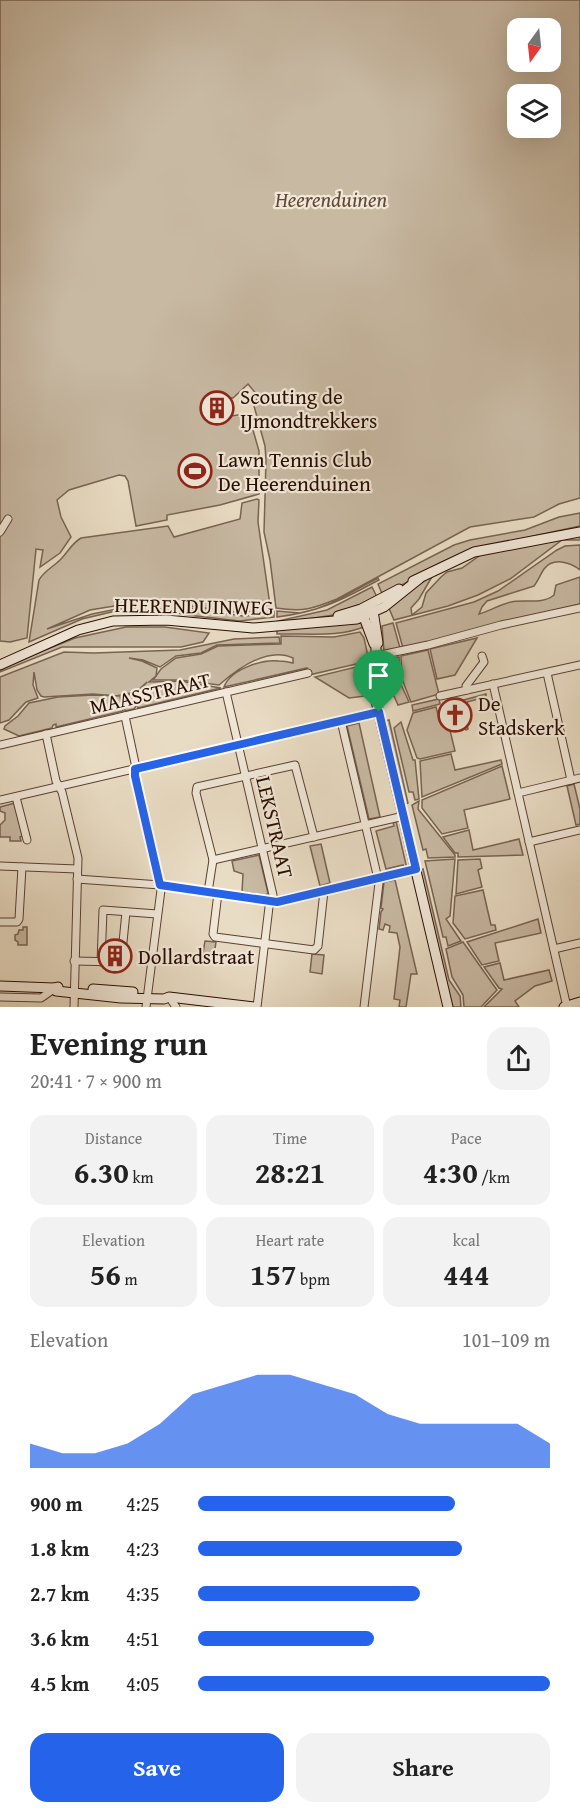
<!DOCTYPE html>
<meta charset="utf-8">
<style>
:root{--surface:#fff;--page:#f2f2f2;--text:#222;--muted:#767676;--accent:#2563eb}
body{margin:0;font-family:"Gentium Book Plus",serif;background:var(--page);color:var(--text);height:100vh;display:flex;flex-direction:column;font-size:22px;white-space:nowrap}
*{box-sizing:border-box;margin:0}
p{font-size:20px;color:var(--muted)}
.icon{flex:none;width:33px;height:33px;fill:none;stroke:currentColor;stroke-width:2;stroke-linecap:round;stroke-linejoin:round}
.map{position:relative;height:1007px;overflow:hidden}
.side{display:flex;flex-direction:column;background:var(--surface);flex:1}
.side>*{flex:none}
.needle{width:39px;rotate:195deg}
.buttons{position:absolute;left:507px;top:18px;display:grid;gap:12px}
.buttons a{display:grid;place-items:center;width:54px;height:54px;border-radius:12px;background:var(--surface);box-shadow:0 6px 24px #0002;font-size:30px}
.pin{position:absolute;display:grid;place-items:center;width:51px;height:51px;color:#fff;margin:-62px -26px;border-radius:50% 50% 50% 0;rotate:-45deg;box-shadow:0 0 6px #0007}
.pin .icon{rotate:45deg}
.round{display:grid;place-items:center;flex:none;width:63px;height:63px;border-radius:18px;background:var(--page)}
.summary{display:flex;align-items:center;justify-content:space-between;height:102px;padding:0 30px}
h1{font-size:33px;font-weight:600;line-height:45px}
.metrics{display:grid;grid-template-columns:repeat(3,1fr);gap:9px;height:102px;padding:6px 30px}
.metrics div{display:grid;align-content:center;border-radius:15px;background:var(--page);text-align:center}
.metrics b{font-size:30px;font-weight:600}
.metrics small{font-size:16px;font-weight:400}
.metrics p{font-size:16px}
.chart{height:168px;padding:12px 30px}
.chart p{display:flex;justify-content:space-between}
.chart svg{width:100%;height:108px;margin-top:6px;fill:var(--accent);opacity:.7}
.button{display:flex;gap:12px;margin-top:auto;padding:12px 30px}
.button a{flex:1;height:69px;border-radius:18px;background:var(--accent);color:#fff;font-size:24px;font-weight:600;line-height:69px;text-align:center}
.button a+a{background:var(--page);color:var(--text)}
ul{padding:0 30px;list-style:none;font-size:20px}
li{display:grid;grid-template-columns:96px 72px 1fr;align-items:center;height:45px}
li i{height:15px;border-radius:8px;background:var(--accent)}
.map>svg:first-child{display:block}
.green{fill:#c8b9a3;stroke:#786352;stroke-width:1.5;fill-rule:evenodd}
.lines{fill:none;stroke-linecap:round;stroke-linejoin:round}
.street-casing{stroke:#594131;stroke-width:9}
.secondary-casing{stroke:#290d00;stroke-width:11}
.street{stroke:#f1e8d9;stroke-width:7}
.secondary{stroke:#f1e8d9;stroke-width:9}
.route-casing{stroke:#fff;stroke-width:12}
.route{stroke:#2563eb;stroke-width:8}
.labels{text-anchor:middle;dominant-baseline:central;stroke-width:4.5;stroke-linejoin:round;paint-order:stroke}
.park-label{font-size:21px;font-style:italic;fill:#614939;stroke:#f1e8d9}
.poi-label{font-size:21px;fill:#290d00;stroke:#f1e8d9;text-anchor:start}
.street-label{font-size:21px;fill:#290d00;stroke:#f1e8d9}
</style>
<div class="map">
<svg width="580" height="1007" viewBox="0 0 580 1007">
<rect width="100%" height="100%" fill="#e9dcc4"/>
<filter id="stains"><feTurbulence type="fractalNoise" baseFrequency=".00333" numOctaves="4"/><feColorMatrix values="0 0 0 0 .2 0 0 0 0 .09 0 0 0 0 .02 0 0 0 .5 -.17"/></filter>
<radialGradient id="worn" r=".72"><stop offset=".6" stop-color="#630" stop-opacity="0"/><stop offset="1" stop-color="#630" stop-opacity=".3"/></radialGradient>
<!-- green -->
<g class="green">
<path d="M0,0h580v498l-21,6 -25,13 -64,10 -133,72c-25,10 -33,13 -61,9l-6,-48 -6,-28 2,-72 -1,-14 -11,-40 4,-10 -10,-12 -15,14h-12l-12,7 8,13 28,-4 4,2 10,35v43l-39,11 -53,10v5l-31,6 -8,-45 -3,-5 -6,-1 -50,15 -12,10 4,17 10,20 -11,16 -20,14 3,-17 -7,-1 -9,89 -17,4 -10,-1zM518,28h32v34h-32zM518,94h32v34h-32z"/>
<path d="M257,499l2,1 -1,22 13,90 3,-1v6l-34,4 -53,-6 -29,-6 -38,1 -38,9 -53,23 10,-62c5,-9 14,-13 21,-20 8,-8 12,-17 21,-22l87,-12 6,11 66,-18 2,-16zM133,603l41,1 61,8h35l-11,3 -16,1 -61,-9 -13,2 -47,-1 -30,6 -45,15 43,-19z"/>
<path d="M580,513v13l-107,23 -33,14 -57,33 -5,-12 76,-39 16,-5 55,-10 34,-13z"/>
<path d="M580,536v4h-18l-52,39 -32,16 -30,11 -54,14 -6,-14 45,-31 -14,24 -8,9 1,7 10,-8 4,-14 15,-16 6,-5 15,-4 20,-14z"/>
<path d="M580,545v25c-10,-8 -27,-13 -36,-1 -4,6 -6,12 -10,17l-47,15 -5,6 -3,7c11,-3 21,-10 32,-12 14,-3 31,3 43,-7l2,-10 24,-8v27l-177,44 -7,-25 78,-21 24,-11 59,-41 8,-4z"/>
<path d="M378,578l1,2 -4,2c-35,19 -57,30 -98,35v-6l23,2 16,-4 15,-6z"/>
<path d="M372,587l6,12 -38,15 -59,9 -3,-2 49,-11z"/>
<path d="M361,622l5,4c-27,12 -59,7 -89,8v-4z"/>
<path d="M393,623l7,25 -16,4 -2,-26z"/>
<path d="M126,627h39l44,6 -6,9 -22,5h-119l-62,25v-4l75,-30z"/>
<path d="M360,632l4,6 5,23 -60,14 -2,-7 -83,19c6,-17 37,-28 55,-26 5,0 10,1 14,2v-5c-25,-12 -57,12 -74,27l-39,-5h-27l8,-11 15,-11 25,-4 17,-8 63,-2v-8l53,1z"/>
<path d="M279,637l1,6 -63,2 -16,8 -25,3 -16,11 -17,-7 -14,-2 13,3 15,7 -1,8 -7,6 31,-1 41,7 -83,20 -1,-3 -3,4 -9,2 -3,-15 15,-3 10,-11 -11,10 -20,4 -23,-2 -49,3 -3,-1 -4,-6 -3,-18 -1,13 5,13 -12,4 -17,18 -9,3v-46l64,-25 30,1 86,-3 54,-11z"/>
<path d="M477,638l-22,37 -18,4 -7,-30z"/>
<path d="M428,650l11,44 -28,8 -9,-23 -1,-23z"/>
<path d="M399,657l1,25 9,20 -11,3 -4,-9 -9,1 -1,-37z"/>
<path d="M360,666l5,10 2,20h-2l-16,2 -34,-21z"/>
<path d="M486,694v3l-19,5 4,17 -5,1 2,9 -2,1 -6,-27 -14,4 -1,-2z"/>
<path d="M93,695l27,1 3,15 -67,16v-3l-3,1 -1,3 -33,8 -15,-7 1,-3 13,-10 11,-13 29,-6z"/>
<path d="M439,699l1,5 -27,7 -1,-6z"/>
<path d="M436,707l4,15h8l7,29 -35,8 -3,-1 -10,-28 6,-17z"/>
<path d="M389,720l19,83 -4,2 -19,-84z"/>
<path d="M401,722l12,38h2l4,39 -4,1 -2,-8h-4l-15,-64z"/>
<path d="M359,723l21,94 -11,2 -22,-93z"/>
<path d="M451,754l4,16 46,-10 1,4 -80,33 -2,-36z"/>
<path d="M502,766l8,33 -46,11 4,18 -26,6 -20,-26v-8z"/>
<path d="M574,784l6,25v15l-4,1 -9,-39z"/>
<path d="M419,801l-1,8 37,46v2l-27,1 -2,-9 -3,1 -11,-45z"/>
<path d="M15,803l8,33 -3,1 1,4h-11v-4h-10v-12l5,-5v-7l-5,-2v-4z"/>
<path d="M396,821l11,48h-3l-1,-4 -17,4 -10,-38 18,-5 -1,-4z"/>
<path d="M469,830l4,20 46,-11 4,16 -65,2v-4h-3l-12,-16z"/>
<path d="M321,844l9,39 -10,3 -10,-40z"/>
<path d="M259,855l9,38 -2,2 -24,-3 1,-18 -9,-3 -2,-10z"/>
<path d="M455,859l-5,57 -4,3 15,22 -13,5 -2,-9h-3l-18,-76z"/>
<path d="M480,859l2,9 -4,2 4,17 -26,7 2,-34z"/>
<path d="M423,869l26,111 11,16 1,11h-10l-32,-137z"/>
<path d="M395,880l22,94h-6l-5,33h-7l1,-7 -6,-1 6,-52 -3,-14 -8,-1 1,-6 -5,-2 -2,6 -4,-1 2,-17 2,-3 -2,-1 3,-26z"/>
<path d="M483,890l8,35h4l1,5 -31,9 -12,-16 2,-27z"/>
<path d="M538,919l3,14 -46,10 4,18 -17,4 -15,-23z"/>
<path d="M23,927h4v18h-9v-3l-3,-2v-5l3,-1 1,-4h4z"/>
<path d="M205,941l11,1 -2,13 -6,4h-6z"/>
<path d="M463,942l34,48 -16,17h-17l-1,-12 -11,-18 -6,-28z"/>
<path d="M312,954l12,1 -2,19 -12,-2z"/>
<path d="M500,963l4,17 45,-10 3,11 -17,5 -20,15 4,6h-35l18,-18 -3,-1 -15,-21z"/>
</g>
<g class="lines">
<!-- street casing -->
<g class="street-casing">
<g id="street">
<path d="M0,532l8,-13"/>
<path d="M376,656l52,-11 73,-20 79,-17"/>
<path d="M547,673l24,107"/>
<path d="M493,684l74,323"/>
<path d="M467,690l-1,-4 18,-24 -2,-6"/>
<path d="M226,692l47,203 -4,12 -12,100"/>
<path d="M440,696l140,-31"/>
<path d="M125,716l10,47v13l26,114 -15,117"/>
<path d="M341,721l38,162 -15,124"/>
<path d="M46,734l10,47 6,11 16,66 -4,149"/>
<path d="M0,745l308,-72"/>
<path d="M518,793l62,-15"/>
<path d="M16,797l11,43"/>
<path d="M0,800l379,-88"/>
<path d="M529,842l51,-12"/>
<path d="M213,860l191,-44"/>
<path d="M0,866l77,3"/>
<path d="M77,879l83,6 117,16 139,-32"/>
<path d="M208,892l5,-32 -17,-67 1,-6 98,-22 19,72"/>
<path d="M218,893l-5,41 2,3 99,13 4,-4 6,-55"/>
<path d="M0,922h17l2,-3 3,-52"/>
<path d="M554,949l26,-6"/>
<path d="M74,961l47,1 5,-50"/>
<path d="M101,962l2,-52 54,4"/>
<path d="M0,997l41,1 10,-7v-3"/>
<path d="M169,997l7,10"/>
</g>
</g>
<!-- secondary casing -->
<g class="secondary-casing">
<g id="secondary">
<path d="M413,581l61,-29 106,-20"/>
<path d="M370,605l4,12 4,26 -2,2v56l72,306"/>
<path d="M362,612l12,32"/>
<path d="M338,616l23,-7 38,-20"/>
<path d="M0,665l78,-35 35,-9 53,-1 87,8 104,-9 27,-12 35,-28"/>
<path d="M0,986l54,2 4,-1"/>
<path d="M54,988l2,3 65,7 43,1 5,-2 85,10"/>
<path d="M93,989l40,3"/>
<path d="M564,1007l16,-5"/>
</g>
</g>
<!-- street -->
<use href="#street" class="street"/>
<!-- secondary -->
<use href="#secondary" class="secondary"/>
</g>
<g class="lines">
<!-- route casing -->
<g class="route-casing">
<path id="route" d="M379,712l37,157 -139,33 -117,-17 -25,-109v-7z"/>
</g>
<!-- route -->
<use href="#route" class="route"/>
</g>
<!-- icons -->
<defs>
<g id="building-ring" transform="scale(1.725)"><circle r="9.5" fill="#f1e8d9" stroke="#8f2418" stroke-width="1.5"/><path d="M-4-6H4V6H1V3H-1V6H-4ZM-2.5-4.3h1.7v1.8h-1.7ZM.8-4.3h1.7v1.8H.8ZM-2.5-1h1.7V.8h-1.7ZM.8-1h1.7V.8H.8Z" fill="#8f2418"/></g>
<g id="stadium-ring" transform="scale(1.725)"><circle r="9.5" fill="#f1e8d9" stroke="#8f2418" stroke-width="1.5"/><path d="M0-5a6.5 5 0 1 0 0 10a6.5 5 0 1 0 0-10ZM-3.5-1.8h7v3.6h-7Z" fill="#8f2418"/></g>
<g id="church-ring" transform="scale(1.725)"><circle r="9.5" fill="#f1e8d9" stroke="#8f2418" stroke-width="1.5"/><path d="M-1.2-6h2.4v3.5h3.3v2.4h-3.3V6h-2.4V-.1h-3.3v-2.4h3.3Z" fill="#8f2418"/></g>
</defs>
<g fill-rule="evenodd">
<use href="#building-ring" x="217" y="408"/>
<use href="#stadium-ring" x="195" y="471"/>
<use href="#church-ring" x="455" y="715"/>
<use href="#building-ring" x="115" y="956"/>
</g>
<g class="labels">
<!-- park labels -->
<g class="park-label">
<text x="331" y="199">Heerenduinen</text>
</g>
<!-- poi labels -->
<g class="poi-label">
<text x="240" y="396">Scouting de<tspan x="240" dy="24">IJmondtrekkers</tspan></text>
<text x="218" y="459">Lawn Tennis Club<tspan x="218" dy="24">De Heerenduinen</tspan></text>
<text x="478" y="703">De<tspan x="478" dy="24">Stadskerk</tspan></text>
<text x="138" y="956">Dollardstraat</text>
</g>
<!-- street labels -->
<g class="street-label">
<text transform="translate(194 606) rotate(1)">HEERENDUINWEG</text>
<text transform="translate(150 693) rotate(-13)">MAASSTRAAT</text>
<text transform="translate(275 827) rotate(77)">LEKSTRAAT</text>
</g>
</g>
<rect width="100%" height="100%" filter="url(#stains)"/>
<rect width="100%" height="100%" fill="url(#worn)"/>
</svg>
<div class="buttons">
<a><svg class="needle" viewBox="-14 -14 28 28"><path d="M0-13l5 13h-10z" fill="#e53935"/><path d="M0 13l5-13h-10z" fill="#767676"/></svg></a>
<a><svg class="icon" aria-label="layers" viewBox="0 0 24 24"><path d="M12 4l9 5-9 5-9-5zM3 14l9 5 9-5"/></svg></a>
</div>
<div class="pin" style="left:379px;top:712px;background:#1e9e55"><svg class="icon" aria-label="arrive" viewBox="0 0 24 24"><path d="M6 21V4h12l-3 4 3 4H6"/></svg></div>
</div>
<section class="side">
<div class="summary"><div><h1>Evening run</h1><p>20:41 · 7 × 900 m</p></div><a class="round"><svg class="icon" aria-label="share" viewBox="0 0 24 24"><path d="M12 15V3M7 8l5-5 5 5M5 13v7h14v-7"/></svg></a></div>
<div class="metrics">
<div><p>Distance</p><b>6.30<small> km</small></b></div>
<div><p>Time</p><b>28:21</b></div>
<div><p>Pace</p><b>4:30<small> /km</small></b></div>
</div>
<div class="metrics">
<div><p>Elevation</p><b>56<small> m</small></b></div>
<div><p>Heart rate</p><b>157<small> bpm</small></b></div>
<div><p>kcal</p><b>444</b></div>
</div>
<div class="chart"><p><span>Elevation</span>101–109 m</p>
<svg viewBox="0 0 160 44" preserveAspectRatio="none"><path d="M0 44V34L10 38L20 38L30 34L40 26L50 14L60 10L70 6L80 6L90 10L100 14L110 22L120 26L130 26L140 26L150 26L160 34V44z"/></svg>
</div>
<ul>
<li><b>900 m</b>4:25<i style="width:73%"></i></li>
<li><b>1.8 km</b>4:23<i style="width:75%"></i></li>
<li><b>2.7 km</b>4:35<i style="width:63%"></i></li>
<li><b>3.6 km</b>4:51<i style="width:50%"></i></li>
<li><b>4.5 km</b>4:05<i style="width:100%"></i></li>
</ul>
<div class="button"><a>Save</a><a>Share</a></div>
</section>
